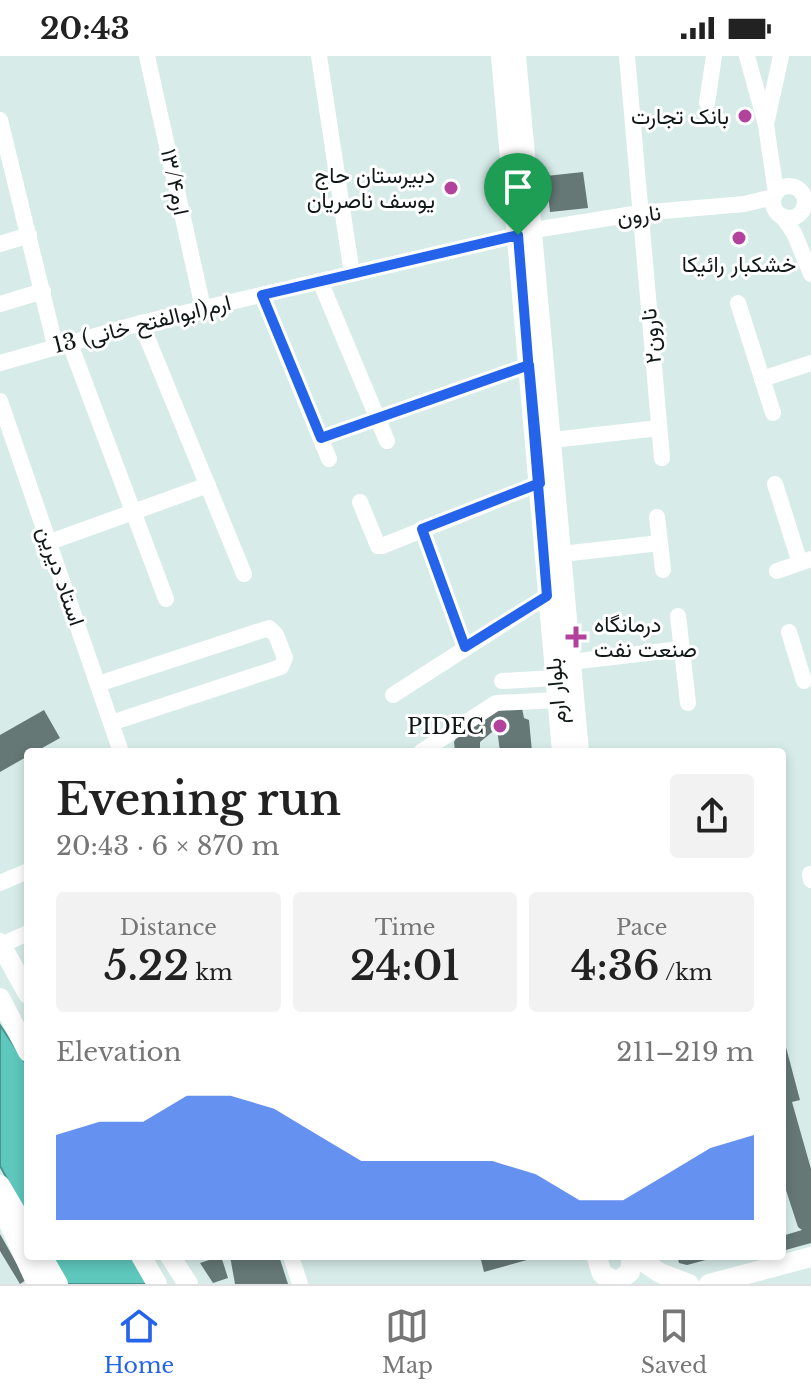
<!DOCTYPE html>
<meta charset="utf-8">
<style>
:root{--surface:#fff;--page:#f2f2f2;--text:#222;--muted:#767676;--line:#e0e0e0;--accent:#2563eb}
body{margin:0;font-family:"Libre Baskerville",Vazirmatn,serif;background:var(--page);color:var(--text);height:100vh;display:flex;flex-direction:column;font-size:30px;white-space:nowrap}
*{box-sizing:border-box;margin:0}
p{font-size:26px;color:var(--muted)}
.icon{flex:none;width:44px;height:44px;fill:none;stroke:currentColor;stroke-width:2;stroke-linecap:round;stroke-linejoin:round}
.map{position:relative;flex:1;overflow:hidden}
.drawer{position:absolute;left:24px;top:692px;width:762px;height:512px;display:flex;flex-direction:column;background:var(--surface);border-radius:8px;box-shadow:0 4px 12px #0003}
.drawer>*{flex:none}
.pin{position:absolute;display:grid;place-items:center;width:68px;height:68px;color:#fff;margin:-82px -34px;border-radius:50% 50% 50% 0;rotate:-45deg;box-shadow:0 0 8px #0007}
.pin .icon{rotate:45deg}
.round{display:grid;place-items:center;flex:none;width:84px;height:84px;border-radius:8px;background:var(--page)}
.overview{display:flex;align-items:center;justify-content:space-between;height:136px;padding:0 32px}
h1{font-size:44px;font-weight:600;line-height:60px}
.metrics{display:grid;grid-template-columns:repeat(3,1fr);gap:12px;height:136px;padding:8px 32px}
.metrics div{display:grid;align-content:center;border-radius:8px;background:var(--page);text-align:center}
.metrics b{font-size:40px;font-weight:600}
.metrics small{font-size:22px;font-weight:400}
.metrics p{font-size:22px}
.chart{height:224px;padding:16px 32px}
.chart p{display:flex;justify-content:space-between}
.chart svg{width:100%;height:144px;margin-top:8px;fill:var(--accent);opacity:.7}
.status{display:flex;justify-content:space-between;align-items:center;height:56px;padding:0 40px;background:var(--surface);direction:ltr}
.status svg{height:22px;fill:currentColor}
.dock{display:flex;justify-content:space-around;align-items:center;height:112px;border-top:2px solid var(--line);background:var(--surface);font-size:22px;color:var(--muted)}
.dock a{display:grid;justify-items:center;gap:4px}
.dock .on{color:var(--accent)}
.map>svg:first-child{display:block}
.water{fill:#5ec8bd;stroke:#47948c;stroke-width:2}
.building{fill:#657876}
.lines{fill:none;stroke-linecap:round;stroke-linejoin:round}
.minor{stroke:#fff;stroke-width:16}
.major{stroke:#fff;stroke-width:20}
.route-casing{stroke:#fff;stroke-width:16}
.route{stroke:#2563eb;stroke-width:10}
.poi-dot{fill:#b3429d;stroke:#fff;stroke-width:3}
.labels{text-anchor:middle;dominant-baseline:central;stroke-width:6;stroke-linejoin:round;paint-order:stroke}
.poi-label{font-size:22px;fill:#111918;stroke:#fff;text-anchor:end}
.street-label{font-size:22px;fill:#111918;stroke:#fff}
</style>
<div class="status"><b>20:43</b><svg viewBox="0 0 49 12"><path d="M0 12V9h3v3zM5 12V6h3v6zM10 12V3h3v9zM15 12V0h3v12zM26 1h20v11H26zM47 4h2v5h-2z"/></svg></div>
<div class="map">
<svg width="811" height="1228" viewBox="0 0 811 1228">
<rect width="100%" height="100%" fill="#d7ece9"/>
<!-- water -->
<g class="water">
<path d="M0,969l28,42v150l-28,-51z"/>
<path d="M50,1200h84l15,28h-83z"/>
</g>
<!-- building -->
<g class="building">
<path d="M583,116l5,36 -38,4 -4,-36z"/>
<path d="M522,652l2,10 5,2 3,32h-32l-3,-24 -17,14v10h-25l-1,-10 5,-10 33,-21z"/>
<path d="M44,654l16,28 -25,14h-7v4l-28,16v-37z"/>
<path d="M783,980l17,64 -8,2 19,67v74l-29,8v-15l20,-6 -4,-3 -16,-49z"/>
<path d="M0,1178l26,46 -6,4 -20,-33z"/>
<path d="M221,1200l7,22 -15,5 -13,-20z"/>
<path d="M230,1200h49l9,28h-53z"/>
<path d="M480,1200h58v1l-54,15z"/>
<path d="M677,1200h40v1l-30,8 -8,-2z"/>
</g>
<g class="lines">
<!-- minor -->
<g class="minor">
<path d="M147,0l56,252"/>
<path d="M319,0l33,218"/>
<path d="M627,0l35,402"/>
<path d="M747,0l19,69 10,68"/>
<path d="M707,47l7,-47"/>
<path d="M0,64l55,225"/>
<path d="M767,64l14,-64"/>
<circle cx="789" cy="146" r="16"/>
<path d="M782,160l12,17 17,41"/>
<path d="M534,174l106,-17 104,-9 30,-7"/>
<path d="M0,188l29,-9"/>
<path d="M320,225l67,160"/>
<path d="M262,239l67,164"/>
<path d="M738,247l35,110"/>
<path d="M0,248l43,-13"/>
<path d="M141,267l103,251"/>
<path d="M69,285l97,258"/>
<path d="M0,307l141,-40 377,-88"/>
<path d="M762,323l49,-16"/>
<path d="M0,345l121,351"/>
<path d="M321,382l208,-73"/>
<path d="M552,384l107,-12"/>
<path d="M775,428l25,79"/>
<path d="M360,446l18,44h4l158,-63"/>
<path d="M657,461l6,53"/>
<path d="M422,473l43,118"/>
<path d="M50,486l158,-57"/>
<path d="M562,498l98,-11"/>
<path d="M777,515l34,-12"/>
<path d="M678,560l10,87"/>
<path d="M789,576l15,49"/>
<path d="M570,606l111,-13"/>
<path d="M502,625l53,-3"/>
<path d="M98,628l171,-56 7,7 9,23 -4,9 -170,56"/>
<path d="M393,639l154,-99"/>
<path d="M421,696l75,-49 60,-3"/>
<path d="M810,818l1,6"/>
<path d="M0,827l28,-12"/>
<path d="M1,889l27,-12"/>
<path d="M291,1200l9,28"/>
</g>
<!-- major -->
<g class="major">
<path d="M501,0l61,696"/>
<path d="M516,0l63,696"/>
<path d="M0,887l28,51"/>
<path d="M0,942l28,54"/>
<path d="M0,1129l28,48"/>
<path d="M0,1148l37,80"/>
<path d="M42,1200l16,28"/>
<path d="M141,1200l16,28"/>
<path d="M170,1200l18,28"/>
<path d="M635,1200l25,17 29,11"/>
<path d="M597,1202l5,16 15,8 13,-10 2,-16"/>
<path d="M709,1228l102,-27"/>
</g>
</g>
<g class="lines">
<!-- route casing -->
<g class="route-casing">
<path id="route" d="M518,179l-256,60 59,143 208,-73 11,118 -118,46 43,118 82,-51 -29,-361"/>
</g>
<!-- route -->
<use href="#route" class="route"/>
</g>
<!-- markers -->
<g class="poi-dot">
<circle cx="745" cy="60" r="8"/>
<circle cx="451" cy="132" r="8"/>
<circle cx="739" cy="182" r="8"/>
<path d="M572 569h8v8h8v8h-8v8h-8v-8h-8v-8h8z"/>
<circle cx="500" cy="670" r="8"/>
</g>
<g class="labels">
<!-- poi labels -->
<g class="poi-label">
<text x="729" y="60">بانک تجارت</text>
<text x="435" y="119">دبیرستان حاج<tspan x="435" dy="25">یوسف ناصریان</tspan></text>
<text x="739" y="208" text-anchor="middle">خشکبار رائیکا</text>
<text x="594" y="568" text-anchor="start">درمانگاه<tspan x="594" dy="25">صنعت نفت</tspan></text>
<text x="484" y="670">PIDEC</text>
</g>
<!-- street labels -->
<g class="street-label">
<text transform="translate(175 126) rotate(78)">۱۳/۴ارم</text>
<text transform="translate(639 159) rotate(-7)">نارون</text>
<text transform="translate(142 268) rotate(-14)">13 ارم(ابوالفتح خانی)</text>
<text transform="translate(651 280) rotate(-95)">نارون۲</text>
<text transform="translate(61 520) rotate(71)">استاد دیرین</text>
<text transform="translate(556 635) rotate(-95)">بلوار ارم</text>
</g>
</g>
</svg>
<div class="pin" style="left:518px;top:179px;background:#1e9e55"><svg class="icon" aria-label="arrive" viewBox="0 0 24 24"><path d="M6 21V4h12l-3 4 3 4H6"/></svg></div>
<section class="drawer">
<div class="overview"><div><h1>Evening run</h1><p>20:43 · 6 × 870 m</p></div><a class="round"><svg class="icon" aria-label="share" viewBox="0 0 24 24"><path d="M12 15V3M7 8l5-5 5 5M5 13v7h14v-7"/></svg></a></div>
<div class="metrics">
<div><p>Distance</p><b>5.22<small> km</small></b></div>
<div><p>Time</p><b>24:01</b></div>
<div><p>Pace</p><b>4:36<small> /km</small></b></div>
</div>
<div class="chart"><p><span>Elevation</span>211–219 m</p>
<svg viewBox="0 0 160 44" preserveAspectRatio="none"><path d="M0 44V18L10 14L20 14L30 6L40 6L50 10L60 18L70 26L80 26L90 26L100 26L110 30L120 38L130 38L140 30L150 22L160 18V44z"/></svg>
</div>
</section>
</div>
<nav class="dock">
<a class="on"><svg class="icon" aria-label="home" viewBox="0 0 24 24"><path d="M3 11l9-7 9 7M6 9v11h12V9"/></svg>Home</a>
<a><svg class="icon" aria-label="map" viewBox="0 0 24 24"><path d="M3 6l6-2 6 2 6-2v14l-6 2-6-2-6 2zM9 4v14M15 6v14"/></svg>Map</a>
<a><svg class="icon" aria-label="saved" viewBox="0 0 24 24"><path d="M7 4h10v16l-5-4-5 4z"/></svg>Saved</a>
</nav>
